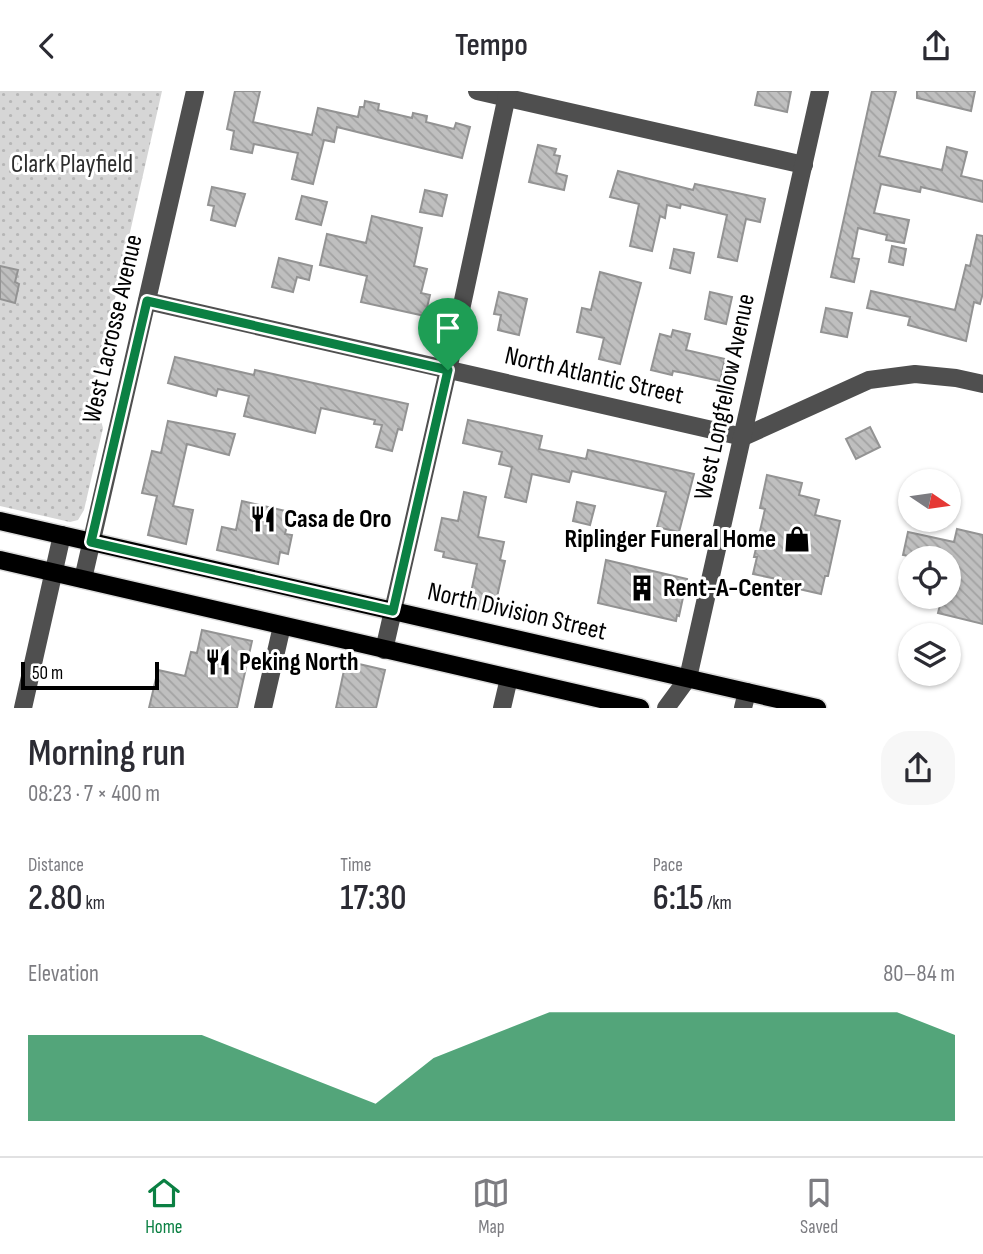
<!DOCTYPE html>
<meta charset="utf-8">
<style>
:root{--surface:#fff;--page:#f7f7f7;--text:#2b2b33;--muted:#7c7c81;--line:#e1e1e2;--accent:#0b8043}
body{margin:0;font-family:"Sofia Sans Condensed",sans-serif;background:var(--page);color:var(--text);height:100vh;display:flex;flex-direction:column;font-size:26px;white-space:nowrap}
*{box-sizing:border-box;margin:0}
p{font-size:23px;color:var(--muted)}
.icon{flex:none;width:38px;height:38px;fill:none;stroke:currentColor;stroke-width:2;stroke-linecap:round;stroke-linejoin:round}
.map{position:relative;height:617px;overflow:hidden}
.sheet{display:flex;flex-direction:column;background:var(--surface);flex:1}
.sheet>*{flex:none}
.needle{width:46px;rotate:103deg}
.buttons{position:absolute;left:898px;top:378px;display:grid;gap:14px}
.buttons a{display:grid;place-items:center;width:63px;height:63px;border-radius:50%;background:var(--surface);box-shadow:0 2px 5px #0004;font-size:35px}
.scale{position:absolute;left:21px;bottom:18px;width:138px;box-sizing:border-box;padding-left:7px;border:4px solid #000;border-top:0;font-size:19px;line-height:24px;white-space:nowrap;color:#000;-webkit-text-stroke:5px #fff;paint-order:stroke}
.pin{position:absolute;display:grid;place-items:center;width:60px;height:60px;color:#fff;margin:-72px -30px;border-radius:50% 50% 50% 0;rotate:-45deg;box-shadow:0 0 7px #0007}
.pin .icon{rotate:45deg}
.round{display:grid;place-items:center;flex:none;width:74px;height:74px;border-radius:28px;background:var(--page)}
.head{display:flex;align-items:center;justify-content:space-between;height:119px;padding:0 28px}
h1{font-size:38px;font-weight:600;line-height:52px}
.stats{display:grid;grid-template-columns:repeat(3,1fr);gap:10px;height:119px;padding:7px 28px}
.stats div{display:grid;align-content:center}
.stats b{font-size:35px;font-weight:600}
.stats small{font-size:19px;font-weight:400}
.stats p{font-size:19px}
.chart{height:196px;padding:14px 28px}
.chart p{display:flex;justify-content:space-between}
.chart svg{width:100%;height:126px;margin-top:7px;fill:var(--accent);opacity:.7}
header{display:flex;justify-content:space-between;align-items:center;height:91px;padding:0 28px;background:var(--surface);font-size:32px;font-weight:600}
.menu{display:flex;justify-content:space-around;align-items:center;height:98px;border-top:2px solid var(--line);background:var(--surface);font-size:19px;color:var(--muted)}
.menu a{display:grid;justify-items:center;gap:4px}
.menu .current{color:var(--accent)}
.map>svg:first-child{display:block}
.park{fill:url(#park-dots)}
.building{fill:url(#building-back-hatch);stroke:#939393;stroke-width:2}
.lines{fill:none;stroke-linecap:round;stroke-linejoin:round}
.major-casing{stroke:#dbdbdb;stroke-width:21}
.minor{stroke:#4f4f4f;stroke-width:18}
.major{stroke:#000;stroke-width:18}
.route-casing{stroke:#fff;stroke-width:14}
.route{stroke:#0b8043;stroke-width:9}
.labels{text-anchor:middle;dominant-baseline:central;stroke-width:6;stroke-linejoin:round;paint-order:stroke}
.park-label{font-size:26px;fill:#2d2d2d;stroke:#fff}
.street-label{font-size:26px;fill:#000;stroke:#fff}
.poi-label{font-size:26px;font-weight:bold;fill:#000;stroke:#fff;text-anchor:start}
</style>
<header><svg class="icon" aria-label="back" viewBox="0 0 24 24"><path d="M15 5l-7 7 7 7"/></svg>Tempo<svg class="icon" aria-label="share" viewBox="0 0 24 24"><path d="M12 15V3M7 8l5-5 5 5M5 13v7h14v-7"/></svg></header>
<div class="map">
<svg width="983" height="617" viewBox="0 0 983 617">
<defs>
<pattern id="park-dots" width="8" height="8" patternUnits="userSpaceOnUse" patternTransform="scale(1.75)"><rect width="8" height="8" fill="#d6d6d6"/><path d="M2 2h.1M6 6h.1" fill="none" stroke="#b6b6b6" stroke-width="1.8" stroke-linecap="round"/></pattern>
<pattern id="building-back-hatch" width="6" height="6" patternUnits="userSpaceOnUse" patternTransform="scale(1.75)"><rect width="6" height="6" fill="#bfbfbf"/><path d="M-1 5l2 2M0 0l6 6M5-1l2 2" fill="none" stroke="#a2a2a2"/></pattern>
</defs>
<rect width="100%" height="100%" fill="#fff"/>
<!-- park -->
<path class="park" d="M0,0h162l-72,318 10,8 3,11 -19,82 -6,10 -8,2 -70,-16z"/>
<!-- building -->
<g class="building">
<path d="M235,0h25l-7,31 59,13 6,-27 40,9 2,-10h4l1,-6 14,3 -1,6 34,8 1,-5 14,3 -1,6 28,7 2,-6 14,4 -8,31 -125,-31 -3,15 -10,-2 -11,44 -21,-5 6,-26 -44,-9 -2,9 -21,-4 3,-18 -7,-2z"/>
<path d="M758,0h33l-4,21 -32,-7z"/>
<path d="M872,0h24l-17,65 63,14 5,-23 20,5 -6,24 22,5v21l-62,-15 -1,5 -39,-8 -7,29 35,7 -5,23 -18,-3 1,-5 -29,-7 -6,30 7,1 -5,23 -23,-5z"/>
<path d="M917,0h58l-4,20 -54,-13z"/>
<path d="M538,54l18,4 -2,6 6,1 -4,17 11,3 -3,14 -35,-8z"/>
<path d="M618,80l75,19 2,-6 70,15 -5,23 -14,-3 -9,42 -19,-4 9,-42 -46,-11 -1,4 -13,-3 -2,13 -5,-2 -8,35 -22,-5 9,-42 -29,-7z"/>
<path d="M212,96l33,7 -10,32 -24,-6 3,-14 -6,-1z"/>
<path d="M425,99l22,5 -5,21 -22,-4z"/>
<path d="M302,105l25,6 -6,23 -25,-6z"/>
<path d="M372,125l50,12 -8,38 13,3 -6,24 9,2 -5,21 -64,-14 6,-26 -47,-11 7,-31 39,9z"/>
<path d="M977,144l6,1v57l-3,11 -6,-2 -8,39 -58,-16 2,-8 -43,-9 4,-17 84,19 11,-45 4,1z"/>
<path d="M892,155l14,3 -3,16 -14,-3z"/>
<path d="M674,158l20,4 -4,20 -20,-5z"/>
<path d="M279,167l33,8 -3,14 -12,-3 -4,15 -21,-5z"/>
<path d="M0,175l18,4 -3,12 4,2 -4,19 -15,-4z"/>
<path d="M600,181l41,11 -21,81 -21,-5 5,-21 -27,-6 5,-24 9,2z"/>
<path d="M499,201l28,7 -8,36 -21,-5 3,-15 -7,-1z"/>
<path d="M710,201l22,5 -6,27 -21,-5z"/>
<path d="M826,217l26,5 -5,24 -26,-5z"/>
<path d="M673,239l17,4 -4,16 39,9 -5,22 -36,-8 -11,-2 -1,4 -21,-5 9,-36 11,3z"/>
<path d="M175,266l79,18 1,-5 153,34 -6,26 -4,-1 -6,22 -16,-4 6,-22 -8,-1 1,-4 -54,-12 -6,25 -71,-17 5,-20 -31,-7 -2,7 -48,-13z"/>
<path d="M468,329l74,16 -3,13 47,10 2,-9 106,24 -15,58 -22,-5 9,-35 -94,-21 -3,11 -37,-8 -6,28 -21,-5 7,-30 -13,-3 3,-12 -39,-9z"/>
<path d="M168,330l67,13 -6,21 -42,-11 -14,62 20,4 -7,34 -38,-9 9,-39 -15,-3 10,-42 9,2z"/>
<path d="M870,336l10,20 -24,12 -10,-20z"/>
<path d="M767,384l35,8 -3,12 20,5 -4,15 25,6 -12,55h-3l-4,18 -31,-7 1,-5 -38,-8 4,-17h-3l11,-48 -5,-1z"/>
<path d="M464,401l22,5 -8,40 26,5 -4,18 5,1 -10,45 -4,-1 -2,7 -21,-5 9,-43 -34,-7 1,-5 -9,-2 7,-32 16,3z"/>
<path d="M242,410l48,11 -5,22 7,1 -4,19 -8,-2 -2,12 -61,-14 5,-23 14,3z"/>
<path d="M577,411l18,4 -5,19 -17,-4z"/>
<path d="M957,438l26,6v89l-45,-11 4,-16h6v-39h-29l-16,-3 5,-23 46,10z"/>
<path d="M606,469l81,19 -8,37 -2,-1 -1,6 -78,-18z"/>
<path d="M202,539l50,11 -15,67h-88l9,-38 27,6 6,-24 6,1z"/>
<path d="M346,570l39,9 -9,38h-40z"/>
</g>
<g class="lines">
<!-- major casing -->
<g class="major-casing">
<g id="major">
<path d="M0,430l817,187"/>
<path d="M0,469l640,148"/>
</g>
</g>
<!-- minor -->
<g class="minor">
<path d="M477,0l327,74"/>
<path d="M147,210l596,136 126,-57 46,-6 41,4 27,6"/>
<path d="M83,488l112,-488"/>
<path d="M384,559l64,-280 60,-279"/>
<path d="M23,617l39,-173"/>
<path d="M263,617l19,-82"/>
<path d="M502,617l7,-30"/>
<path d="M666,617l22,-30 132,-587"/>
<path d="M743,617l4,-16"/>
</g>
<!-- major -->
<use href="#major" class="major"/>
</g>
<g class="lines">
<!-- route casing -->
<g class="route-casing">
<path id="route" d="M147,210l301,69 -55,241 -302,-69z"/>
</g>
<!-- route -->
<use href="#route" class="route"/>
</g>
<!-- icons -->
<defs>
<g id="restaurant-bare" transform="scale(2.1)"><path d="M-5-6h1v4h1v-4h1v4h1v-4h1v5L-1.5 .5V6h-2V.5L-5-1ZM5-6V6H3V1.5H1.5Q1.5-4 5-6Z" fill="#000" stroke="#fff" stroke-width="2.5" paint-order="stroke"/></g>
<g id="shop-bare" transform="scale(2.1)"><path d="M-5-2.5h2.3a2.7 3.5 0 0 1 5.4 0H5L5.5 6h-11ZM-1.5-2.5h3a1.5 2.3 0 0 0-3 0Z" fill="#000" stroke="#fff" stroke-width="2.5" paint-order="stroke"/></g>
<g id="building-bare" transform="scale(2.1)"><path d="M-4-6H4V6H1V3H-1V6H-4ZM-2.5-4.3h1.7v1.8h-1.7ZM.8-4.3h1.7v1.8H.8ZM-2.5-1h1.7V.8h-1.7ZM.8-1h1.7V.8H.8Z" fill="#000" stroke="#fff" stroke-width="2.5" paint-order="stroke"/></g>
</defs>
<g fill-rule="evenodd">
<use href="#restaurant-bare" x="263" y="428"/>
<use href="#shop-bare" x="797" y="448"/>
<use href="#building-bare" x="642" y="497"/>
<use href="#restaurant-bare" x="218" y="571"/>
</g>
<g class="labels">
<!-- park labels -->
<g class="park-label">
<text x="72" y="73">Clark Playfield</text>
</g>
<!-- street labels -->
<g class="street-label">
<text transform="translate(113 238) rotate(-77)">West Lacrosse Avenue</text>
<text transform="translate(594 285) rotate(13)">North Atlantic Street</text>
<text transform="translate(725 306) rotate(-78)">West Longfellow Avenue</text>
<text transform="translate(517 521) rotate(13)">North Division Street</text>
</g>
<!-- poi labels -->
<g class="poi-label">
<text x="284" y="428">Casa de Oro</text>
<text x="776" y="448" text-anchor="end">Riplinger Funeral Home</text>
<text x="663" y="497">Rent-A-Center</text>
<text x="239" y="571">Peking North</text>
</g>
</g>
</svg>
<div class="buttons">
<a><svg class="needle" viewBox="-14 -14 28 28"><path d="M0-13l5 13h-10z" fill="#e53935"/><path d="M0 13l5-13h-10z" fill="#7c7c81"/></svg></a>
<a><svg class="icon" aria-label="locate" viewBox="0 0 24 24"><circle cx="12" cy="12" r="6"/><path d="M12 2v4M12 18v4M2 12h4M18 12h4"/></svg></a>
<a><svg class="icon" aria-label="layers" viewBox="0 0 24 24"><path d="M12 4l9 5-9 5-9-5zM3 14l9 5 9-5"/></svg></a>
</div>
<div class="scale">50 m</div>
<div class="pin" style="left:448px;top:279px;background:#1e9e55"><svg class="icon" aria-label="arrive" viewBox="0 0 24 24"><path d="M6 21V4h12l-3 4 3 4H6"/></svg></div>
</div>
<section class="sheet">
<div class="head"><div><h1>Morning run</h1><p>08:23 · 7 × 400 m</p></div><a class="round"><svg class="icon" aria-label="share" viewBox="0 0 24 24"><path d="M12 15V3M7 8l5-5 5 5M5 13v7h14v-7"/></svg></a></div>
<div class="stats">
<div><p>Distance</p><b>2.80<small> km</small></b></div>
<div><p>Time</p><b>17:30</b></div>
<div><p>Pace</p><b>6:15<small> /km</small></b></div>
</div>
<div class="chart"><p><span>Elevation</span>80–84 m</p>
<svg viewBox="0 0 160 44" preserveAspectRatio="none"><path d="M0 44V14L10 14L20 14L30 14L40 22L50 30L60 38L70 22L80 14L90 6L100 6L110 6L120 6L130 6L140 6L150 6L160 14V44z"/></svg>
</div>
</section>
<nav class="menu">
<a class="current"><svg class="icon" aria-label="home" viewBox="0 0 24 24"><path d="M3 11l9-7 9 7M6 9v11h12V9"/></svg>Home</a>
<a><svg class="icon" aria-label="map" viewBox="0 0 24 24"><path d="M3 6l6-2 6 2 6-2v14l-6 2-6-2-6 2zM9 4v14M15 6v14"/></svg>Map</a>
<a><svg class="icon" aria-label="saved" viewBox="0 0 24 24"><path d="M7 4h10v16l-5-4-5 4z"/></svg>Saved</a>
</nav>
